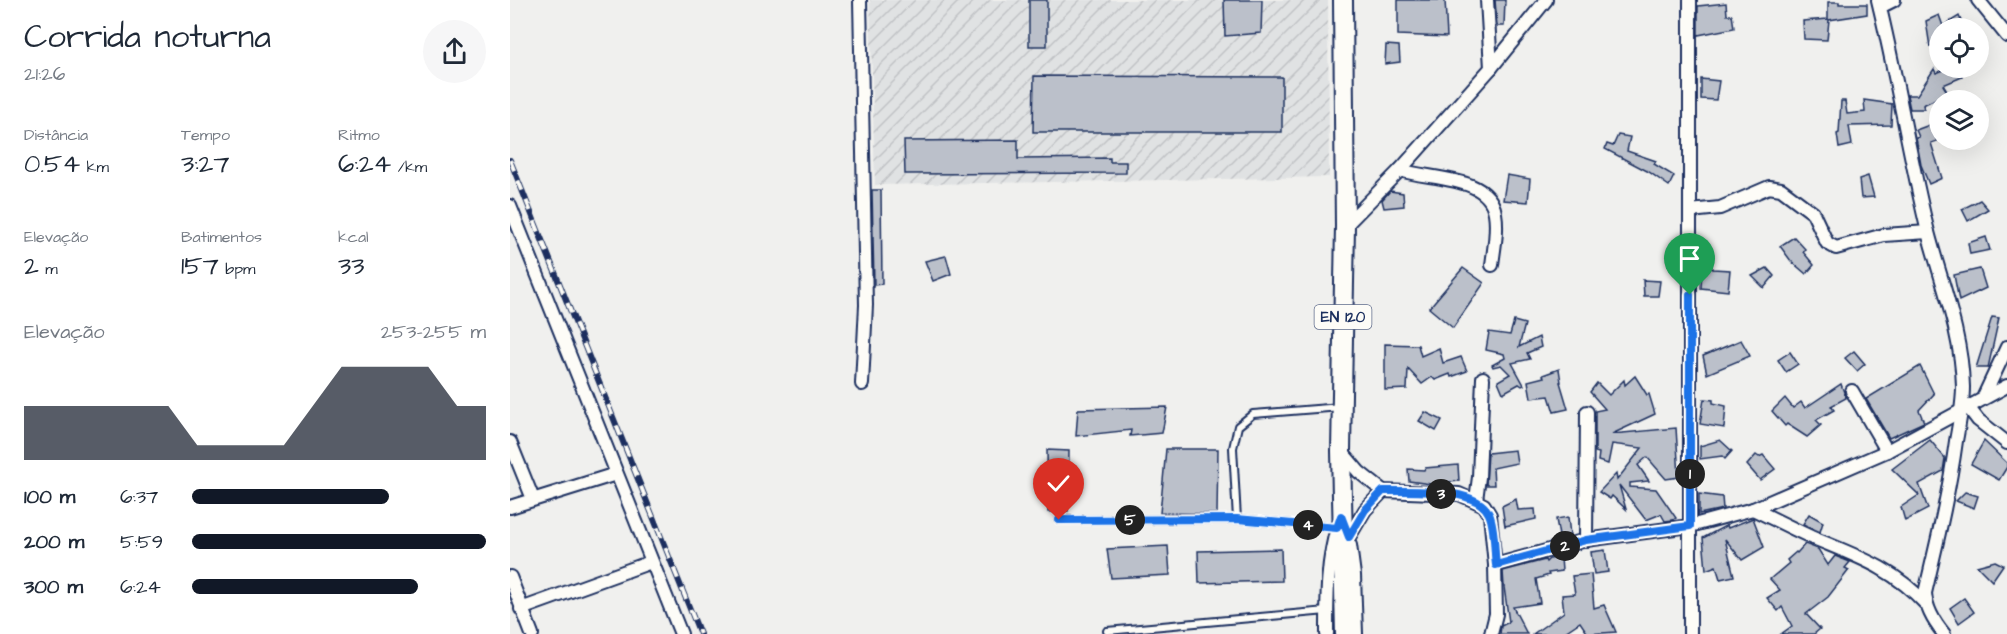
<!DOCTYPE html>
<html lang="pt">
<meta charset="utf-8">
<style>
:root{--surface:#fff;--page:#f6f6f7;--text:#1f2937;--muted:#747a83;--accent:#111827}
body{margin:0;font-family:"Architects Daughter",sans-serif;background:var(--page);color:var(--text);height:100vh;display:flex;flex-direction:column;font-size:22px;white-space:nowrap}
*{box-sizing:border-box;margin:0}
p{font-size:20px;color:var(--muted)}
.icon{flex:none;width:33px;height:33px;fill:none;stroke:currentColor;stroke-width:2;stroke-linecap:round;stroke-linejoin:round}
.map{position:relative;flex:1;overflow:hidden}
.sheet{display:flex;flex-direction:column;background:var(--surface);width:510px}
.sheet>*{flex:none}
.buttons{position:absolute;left:1419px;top:18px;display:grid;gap:12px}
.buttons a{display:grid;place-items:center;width:60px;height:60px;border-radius:50%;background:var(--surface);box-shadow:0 6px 24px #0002;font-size:30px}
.pin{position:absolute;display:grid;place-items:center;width:51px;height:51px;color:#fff;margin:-62px -26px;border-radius:50% 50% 50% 0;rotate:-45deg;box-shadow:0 0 6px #0007}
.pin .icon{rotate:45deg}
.km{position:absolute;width:30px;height:30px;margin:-15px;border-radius:50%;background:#222;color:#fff;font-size:16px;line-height:30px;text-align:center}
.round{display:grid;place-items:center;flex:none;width:63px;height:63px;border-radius:32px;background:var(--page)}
.head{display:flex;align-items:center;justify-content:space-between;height:102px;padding:0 24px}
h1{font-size:33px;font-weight:600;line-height:45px}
.stats{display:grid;grid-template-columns:repeat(3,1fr);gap:9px;height:102px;padding:6px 24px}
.stats div{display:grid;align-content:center}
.stats b{font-size:26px;font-weight:600}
.stats small{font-size:16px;font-weight:400}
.stats p{font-size:16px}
.chart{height:168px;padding:12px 24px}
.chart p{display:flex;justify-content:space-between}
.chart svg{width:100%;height:108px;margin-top:6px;fill:var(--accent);opacity:.7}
ul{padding:0 24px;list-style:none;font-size:20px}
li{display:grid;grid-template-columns:96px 72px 1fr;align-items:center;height:45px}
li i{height:15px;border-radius:8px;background:var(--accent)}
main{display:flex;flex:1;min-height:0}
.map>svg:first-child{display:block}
.industrial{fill:url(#industrial-furrows)}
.building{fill:#bbc0ca;stroke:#1b2f5e;stroke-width:1.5}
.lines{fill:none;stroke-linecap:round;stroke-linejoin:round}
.service-casing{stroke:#1b2f5e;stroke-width:10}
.minor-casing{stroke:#1b2f5e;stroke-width:16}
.primary-casing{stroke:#1b2f5e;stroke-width:22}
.service{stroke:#fdfcf7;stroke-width:6}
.minor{stroke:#fdfcf7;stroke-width:12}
.primary{stroke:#fdfcf7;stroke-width:18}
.rail-casing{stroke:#1b2f5e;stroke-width:6}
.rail{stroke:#fdfcf7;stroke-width:4;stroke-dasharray:11;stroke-linecap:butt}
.route-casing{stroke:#fff;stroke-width:12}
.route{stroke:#1a73e8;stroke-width:8}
.labels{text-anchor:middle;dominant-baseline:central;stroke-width:6;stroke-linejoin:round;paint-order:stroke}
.shield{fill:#fdfcf7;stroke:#5f6c8c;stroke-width:1.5}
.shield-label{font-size:15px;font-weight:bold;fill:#1b2f5e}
</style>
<main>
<section class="sheet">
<div class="head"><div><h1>Corrida noturna</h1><p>21:26</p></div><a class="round"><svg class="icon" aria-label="share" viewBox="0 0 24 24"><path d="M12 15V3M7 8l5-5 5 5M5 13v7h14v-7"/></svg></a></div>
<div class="stats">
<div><p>Distância</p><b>0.54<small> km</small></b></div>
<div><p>Tempo</p><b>3:27</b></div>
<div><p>Ritmo</p><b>6:24<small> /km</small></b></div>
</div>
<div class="stats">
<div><p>Elevação</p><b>2<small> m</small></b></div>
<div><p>Batimentos</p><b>157<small> bpm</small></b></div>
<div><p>kcal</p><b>33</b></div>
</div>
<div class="chart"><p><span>Elevação</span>253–255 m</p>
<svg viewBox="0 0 160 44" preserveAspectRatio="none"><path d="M0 44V22L10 22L20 22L30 22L40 22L50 22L60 38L70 38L80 38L90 38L100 22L110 6L120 6L130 6L140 6L150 22L160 22V44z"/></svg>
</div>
<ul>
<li><b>100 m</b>6:37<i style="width:67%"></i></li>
<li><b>200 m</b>5:59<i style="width:100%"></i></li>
<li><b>300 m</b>6:24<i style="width:77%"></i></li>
</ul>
</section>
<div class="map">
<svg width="1497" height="634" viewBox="0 0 1497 634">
<defs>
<pattern id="industrial-furrows" width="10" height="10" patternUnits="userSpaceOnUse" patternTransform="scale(1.5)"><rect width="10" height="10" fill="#e0e2e3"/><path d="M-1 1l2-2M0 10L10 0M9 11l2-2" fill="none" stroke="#c0c2c5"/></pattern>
</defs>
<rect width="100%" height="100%" fill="#f0f0ee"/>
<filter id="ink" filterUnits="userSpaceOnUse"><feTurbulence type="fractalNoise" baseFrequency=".0167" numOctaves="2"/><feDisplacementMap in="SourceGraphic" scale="12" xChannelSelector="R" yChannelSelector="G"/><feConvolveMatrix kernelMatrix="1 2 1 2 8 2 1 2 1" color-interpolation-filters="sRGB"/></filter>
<g filter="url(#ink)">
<!-- industrial -->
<path class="industrial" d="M360,0h458l1,177 -454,8z"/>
<!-- building -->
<g class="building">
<rect x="519" y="0" width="18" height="46"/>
<path d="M714,0h38l-1,33 -36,3z"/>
<path d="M888,0h47l2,37 -49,-2z"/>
<path d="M985,0h10l-1,26h-7z"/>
<path d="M1318,2h11v2h28v10l-38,6 -2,20 -23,-1 -1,-18 25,-2z"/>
<path d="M1216,3l1,12h5l2,13 -36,7v-29z"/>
<path d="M1429,15l4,11 16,-10 5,12h-24v18l-10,1 -4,-26z"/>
<path d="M876,45l13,1 1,16 -15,2z"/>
<path d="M1439,68h10l3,9 -19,8 5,8 -25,12 1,4h-14l-3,-14h10l17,-26 2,4z"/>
<path d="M524,76l248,1v55h-249z"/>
<path d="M1191,79l18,2 -3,19 -15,-1z"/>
<path d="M1354,100l28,4 -1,21 -42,1 3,19 -13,3 -2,-14 2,-1 2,-32h4l2,13 18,-2z"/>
<path d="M1422,124l5,17 -6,2 11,35 -13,6 -8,-19 -5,-27 3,-1 -3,-7z"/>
<path d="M1108,135l12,2 -3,14 29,10 -2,3 20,12 -5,10 -20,-14 -44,-23 2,-5 6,2z"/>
<path d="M508,140v19l92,-1v4h16v11l-221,1 -1,-33z"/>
<path d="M997,175l23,4 -2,23 -25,-2z"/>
<path d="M1358,176l6,21 -13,1 -2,-19z"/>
<path d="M362,190h9l1,94 -8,1z"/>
<path d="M880,191l13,2 1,13 -20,2 -2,-8z"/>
<path d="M1470,200l8,9 -20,12 -6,-12z"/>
<path d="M1284,237l12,13 -3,2 11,13 -8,9 -15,-13 -11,-15z"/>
<path d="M1476,237l4,13 -20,4 -2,-11z"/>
<path d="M436,256l5,18 -18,7 -8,-20z"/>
<path d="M953,268l21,15 -31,45 -24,-20z"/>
<path d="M1203,268v1l17,1 -2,21 -27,-3 1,-19z"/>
<path d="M1257,268l7,8 -10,12 -12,-12z"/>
<path d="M1470,269l6,19 -27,13 -5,-26z"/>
<path d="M1133,280l17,1 -2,15h-14z"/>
<path d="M1482,317l7,1 -11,50h-12z"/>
<path d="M1004,321l11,3 -6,23 20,-10 2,10 -14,6 3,6 -18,4 12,22 -2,1 -3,-2 -16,9 -5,-12 12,-7 -9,-9 -8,2 -1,-2 13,-7 -1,-4 -18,-4 3,-18 21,3z"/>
<path d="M1231,340l9,16 -43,18 -4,-18z"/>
<path d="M875,344l33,1 3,11 18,-8 4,15 18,-6 6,14 -16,6 -1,-3 -15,6 -3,-3 -10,7 -14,-15 -1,20 -22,1z"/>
<path d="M1344,351l11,13 -8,7 -12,-13z"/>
<path d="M1280,352l8,12 -12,8 -8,-12z"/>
<path d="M1410,366l14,28 -15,16 5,12 -35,16 -23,-39z"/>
<path d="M1049,369l2,13h-1l8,27 -14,3 -5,-16 -18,2 -3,-17 16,-4 -1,-2z"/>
<path d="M1125,376l12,19 2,-1 6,20 -43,20 64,-6 3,49 -13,2 -19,-22 -9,8 11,16 -19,2v4l26,2 20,29 -3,2 -8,1 -4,-7 -15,6 -27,-35 7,24 -14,-13 -2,3 -11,-7 17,-18 1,6 25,-32 -30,-4 -4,20 -10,-3 1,-8 -4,-1v-41l10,-2 -15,-17 7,-9 12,12 15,-15 1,5z"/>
<path d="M1331,384l5,14 -15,8 3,4 -18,10 5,5 -14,12 -20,-13 -2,2 -13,-15 13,-13 8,10 8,-6 4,6z"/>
<path d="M1194,399l9,1v3l13,3 -2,22 -24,-4z"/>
<path d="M657,407l-5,26 -32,3 1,-6 -55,6 2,-27z"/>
<path d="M915,412l17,8 -6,11 -17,-10z"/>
<path d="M1210,440l12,11 -7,8 -3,-3 -22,3v-13z"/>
<path d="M1420,440l15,18 -2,13 -24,13 9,25 -23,12 -4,-14 18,-12 -27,-26z"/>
<path d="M1474,441l23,22v4l-8,13 -28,-16z"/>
<path d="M656,449h52l-1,65 -57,-1z"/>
<path d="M537,450l22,1 -1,60 -20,1z"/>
<path d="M1005,450l2,13 -24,5 1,17h-8l2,-32z"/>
<path d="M1246,455l3,2 4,-2 12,14 -15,11 -13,-15z"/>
<path d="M948,465l1,16 -28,3 -22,-3 -1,-12 16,1 1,-2z"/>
<path d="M1455,492l13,4 -4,12 -18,-7z"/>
<path d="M1189,494l23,3 1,12 -24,5z"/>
<path d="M1006,499l2,11 17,-1 1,10 -31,7 -3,-20z"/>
<path d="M1299,514l14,8 -3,10 -17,-8z"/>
<path d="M1058,517l2,18 -11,1 -3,-17z"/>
<path d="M1243,518l11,29 -22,13 -17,-21 9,37 -14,3 -4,-13 -10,4 -3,-32 24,-13 1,3z"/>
<path d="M1295,544l13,5 10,16 7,-9 15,6 -5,6 4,2 -21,27 -22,17 14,15 -6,5h-33l11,-8 -10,-19 -4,4 -11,-13 13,-8 -10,-11 19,-16 -2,-3 9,-8 1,1z"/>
<path d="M658,546l2,29 -59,3 -4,-29z"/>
<path d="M771,549l1,32 -83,2 -1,-32z"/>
<path d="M1095,550l3,22 -14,2 -3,-22z"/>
<path d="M1051,558l1,13 -14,2 1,2 -13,4 4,24 -27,4 14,27h-27l1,-8 8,-4 -5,-35 -1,-16 42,-11 1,2 3,-3z"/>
<path d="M1485,561l8,4 -11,16 -15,-15z"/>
<path d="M1081,574l3,34 10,-3 12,27 -28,2 -8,-12 -18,12h-29l31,-22 -2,-17 13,-1 -3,-18z"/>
<path d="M1454,598l10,14 -15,11 -9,-15z"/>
</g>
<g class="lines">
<!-- service casing -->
<g class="service-casing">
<g id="service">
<path d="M727,519l-4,-71 5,-22 15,-12 88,-7"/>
<path d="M549,520l178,-1 100,9"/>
<path d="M597,631l220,-20"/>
</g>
</g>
<!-- minor casing -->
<g class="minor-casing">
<g id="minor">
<path d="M350,0l6,305 -4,79"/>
<path d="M1368,0c19,77 31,155 50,232 13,50 34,102 35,155 0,18 -4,37 -7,54 -7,52 -19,101 -31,152 1,16 9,29 19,41"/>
<path d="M1468,0l29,36"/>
<path d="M1370,7l14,-7"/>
<path d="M981,68l55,-68"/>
<path d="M890,170c29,10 89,5 95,43 3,17 -1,35 -3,52"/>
<path d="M0,206l171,428"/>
<path d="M1180,211l30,-3 49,-21 12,2 32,24 14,30 9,5 48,-13 44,-3"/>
<path d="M835,226l55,-56 91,-102 -4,-68"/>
<path d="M1342,391l35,60"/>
<path d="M1474,396l23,-49"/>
<path d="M1458,407l10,13 29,23"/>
<path d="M0,442l23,57"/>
<path d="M831,451l18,21 24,19 76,3 25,11 6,10 5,50 1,49 -5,20"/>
<path d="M966,500l3,-23 4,-99"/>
<path d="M0,507l106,-33"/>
<path d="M1243,509c19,9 38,19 58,28 45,19 81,30 115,67"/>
<path d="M839,537l16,-27 18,-19"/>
<path d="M1076,540l1,-128"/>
<path d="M840,545l4,30 2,59"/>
<path d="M985,565l91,-25 104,-14 63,-17 134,-58 120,-65"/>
<path d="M0,577l22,57"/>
<path d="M11,609l130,-47"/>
<path d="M817,634c0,-37 0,-74 11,-109"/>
<path d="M1180,634v-634"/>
</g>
</g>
<!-- primary casing -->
<g class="primary-casing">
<path id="primary" d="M833,0l2,226 -4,225 4,183"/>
</g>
<!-- service -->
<use href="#service" class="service"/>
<!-- minor -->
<use href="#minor" class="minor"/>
<!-- primary -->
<use href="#primary" class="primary"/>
<!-- rail casing -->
<g class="rail-casing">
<path id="rail" d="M0,160l190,474"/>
</g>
<!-- rail -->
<use href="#rail" class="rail"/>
</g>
</g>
<g class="lines" filter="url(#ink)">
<!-- route casing -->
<g class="route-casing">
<path id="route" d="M549,520l178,-1 100,9 4,-12 8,21 16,-27 18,-19c26,1 94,-5 106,23 6,12 5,37 7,51l90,-25 104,-14v-231"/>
</g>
<!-- route -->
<use href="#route" class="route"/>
</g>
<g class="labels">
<!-- shield labels -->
<rect class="shield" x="804.5" y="305" width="57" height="24" rx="4.5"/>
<g class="shield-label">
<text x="833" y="317">EN 120</text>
</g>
</g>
</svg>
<div class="buttons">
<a><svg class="icon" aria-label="locate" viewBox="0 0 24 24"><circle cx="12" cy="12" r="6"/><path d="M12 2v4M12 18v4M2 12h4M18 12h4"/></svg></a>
<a><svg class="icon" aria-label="layers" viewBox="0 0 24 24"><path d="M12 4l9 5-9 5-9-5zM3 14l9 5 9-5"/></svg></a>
</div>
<div class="pin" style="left:1180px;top:295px;background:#1e9e55"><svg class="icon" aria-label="arrive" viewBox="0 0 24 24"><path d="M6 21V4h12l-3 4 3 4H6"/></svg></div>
<div class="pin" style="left:549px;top:520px;background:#d93025"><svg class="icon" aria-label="check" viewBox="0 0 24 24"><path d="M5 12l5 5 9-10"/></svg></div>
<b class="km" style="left:1180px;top:474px">1</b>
<b class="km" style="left:1055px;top:546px">2</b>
<b class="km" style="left:931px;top:494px">3</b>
<b class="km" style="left:798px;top:525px">4</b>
<b class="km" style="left:620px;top:520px">5</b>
</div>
</main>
